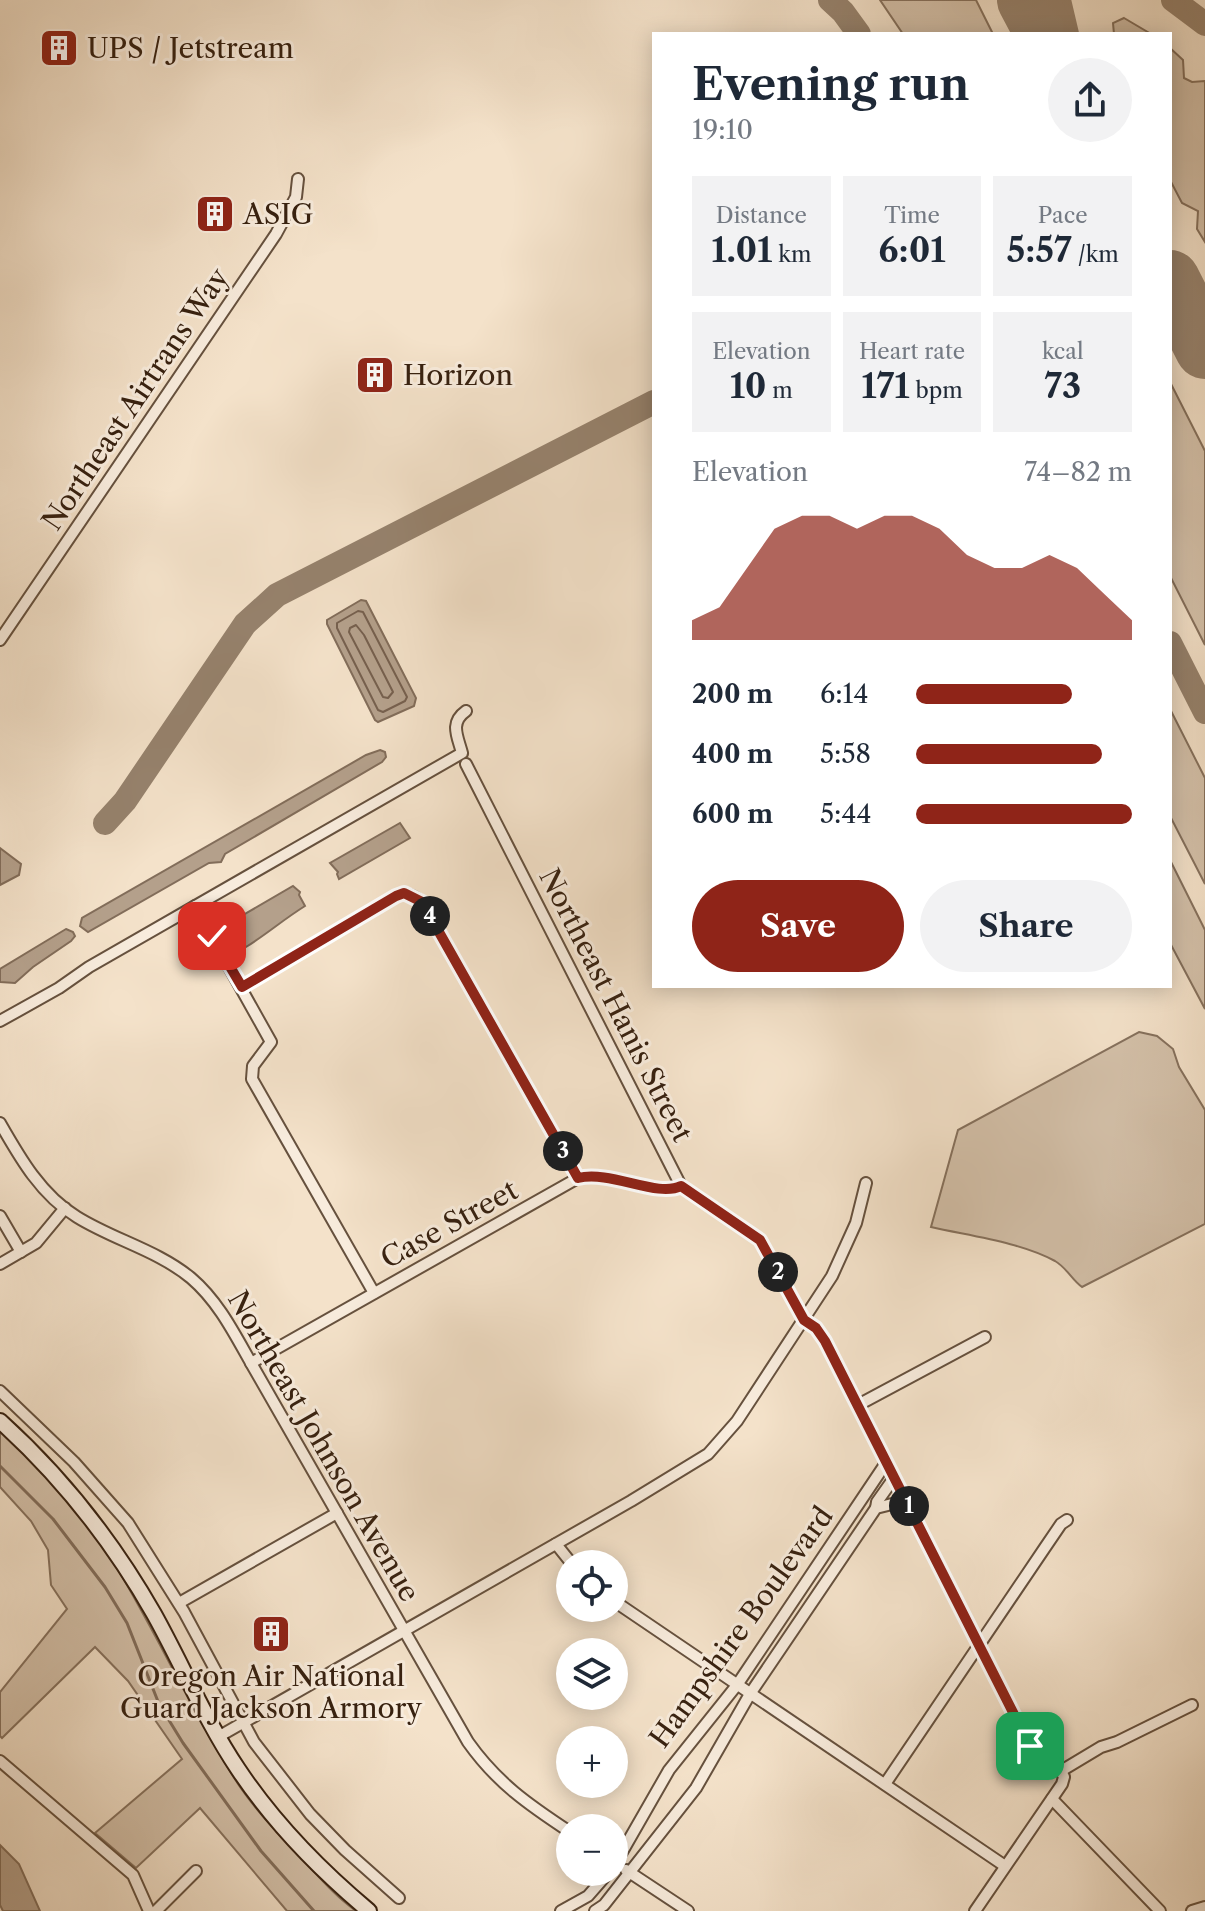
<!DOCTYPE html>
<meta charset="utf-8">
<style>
:root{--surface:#fff;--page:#f2f2f3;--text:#1f2937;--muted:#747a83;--accent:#8f2418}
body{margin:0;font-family:"Libre Caslon Text",serif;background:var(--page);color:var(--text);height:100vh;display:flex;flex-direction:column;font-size:30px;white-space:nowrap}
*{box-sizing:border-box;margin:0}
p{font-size:26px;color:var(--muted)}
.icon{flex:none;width:44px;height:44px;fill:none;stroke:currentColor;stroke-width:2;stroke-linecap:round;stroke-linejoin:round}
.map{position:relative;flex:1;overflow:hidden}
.sheet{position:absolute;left:652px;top:32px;width:520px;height:956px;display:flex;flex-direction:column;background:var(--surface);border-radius:0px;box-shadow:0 4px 20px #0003}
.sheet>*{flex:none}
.tools{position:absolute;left:556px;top:1550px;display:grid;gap:16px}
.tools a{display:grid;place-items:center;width:72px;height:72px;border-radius:50%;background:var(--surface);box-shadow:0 4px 20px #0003;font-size:40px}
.pin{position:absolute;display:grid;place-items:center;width:68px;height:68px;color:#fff;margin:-34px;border-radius:16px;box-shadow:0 4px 12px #0006}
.km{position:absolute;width:40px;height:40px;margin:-20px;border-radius:50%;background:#222;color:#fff;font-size:22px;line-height:40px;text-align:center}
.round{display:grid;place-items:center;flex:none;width:84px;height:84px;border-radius:42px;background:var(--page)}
.headline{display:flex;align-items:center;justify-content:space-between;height:136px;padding:0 40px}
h1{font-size:44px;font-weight:700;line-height:60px}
.metrics{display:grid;grid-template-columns:repeat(3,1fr);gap:12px;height:136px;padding:8px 40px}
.metrics div{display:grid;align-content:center;border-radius:0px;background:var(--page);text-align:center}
.metrics b{font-size:34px;font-weight:700}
.metrics small{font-size:22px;font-weight:400}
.metrics p{font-size:22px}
.chart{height:224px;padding:16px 40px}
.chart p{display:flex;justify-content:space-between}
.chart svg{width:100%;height:144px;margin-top:8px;fill:var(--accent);opacity:.7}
.action{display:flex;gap:16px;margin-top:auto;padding:16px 40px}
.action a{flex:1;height:92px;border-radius:48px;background:var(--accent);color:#fff;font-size:32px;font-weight:700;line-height:92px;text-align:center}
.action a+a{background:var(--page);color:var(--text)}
ul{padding:0 40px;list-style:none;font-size:26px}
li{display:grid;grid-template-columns:128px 96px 1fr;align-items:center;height:60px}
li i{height:20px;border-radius:10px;background:var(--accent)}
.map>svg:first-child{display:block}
.green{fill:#d4c1aa;stroke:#86715d;stroke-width:2}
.water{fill:#b4a08b;stroke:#826d5a;stroke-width:2}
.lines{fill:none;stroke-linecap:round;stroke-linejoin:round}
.shore{stroke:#76604e;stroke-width:2}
.stream{stroke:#826d5a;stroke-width:3}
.taxiway{stroke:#96826d;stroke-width:24}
.runway{stroke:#96826d;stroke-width:60}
.street-casing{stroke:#66513e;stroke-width:14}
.secondary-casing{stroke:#372110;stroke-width:18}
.street{stroke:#f8ecdd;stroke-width:10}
.secondary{stroke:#f8ecdd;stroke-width:14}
.route-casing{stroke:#fff;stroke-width:16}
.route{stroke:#8f2418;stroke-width:10}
.labels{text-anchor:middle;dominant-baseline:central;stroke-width:6;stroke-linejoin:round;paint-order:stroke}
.poi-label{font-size:28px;fill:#372110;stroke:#f8ecdd;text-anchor:start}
.street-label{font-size:28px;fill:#372110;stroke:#f8ecdd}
</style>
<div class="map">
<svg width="1205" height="1911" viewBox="0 0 1205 1911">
<rect width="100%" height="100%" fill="#f4e2ca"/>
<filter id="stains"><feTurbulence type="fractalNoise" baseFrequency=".0025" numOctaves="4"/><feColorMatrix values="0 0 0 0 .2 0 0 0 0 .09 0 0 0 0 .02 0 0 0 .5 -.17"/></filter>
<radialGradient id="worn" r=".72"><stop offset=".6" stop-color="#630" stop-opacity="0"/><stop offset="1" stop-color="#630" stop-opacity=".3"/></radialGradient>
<!-- green -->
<g class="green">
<path d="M880,0h96l17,34h-90z"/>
<path d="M1124,18l27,16h-37l-1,-11z"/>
<path d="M1170,48l13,12 1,18 8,4 13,-1v161l-8,-13 1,-18 -16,-8 -12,-23z"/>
<path d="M1170,382l35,69v194l-35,-69z"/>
<path d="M1170,709l35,69v106l-35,-68z"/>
<path d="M1170,860l35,70v79l-35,-66z"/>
<path d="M1139,1032l18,4 16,13 6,18 26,43v114l-123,63c-10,-7 -15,-19 -27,-26 -35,-19 -85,-25 -124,-34l27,-97z"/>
<path d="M0,1431c37,36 77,73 105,117 49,78 85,162 135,239 18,26 42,51 64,74 16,17 32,36 52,50h-69l-87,-103 -64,60 -41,-35 87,-74 -54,-78 -33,-34 -93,91 -2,-2v-44l67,-83 -16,-24 -3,-35 -17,-29 -31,-34z"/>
</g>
<!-- water -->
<g class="water">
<path d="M361,600l5,1 50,97 -2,8 -36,16 -3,-2 -48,-96v-4z"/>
<path d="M380,750l5,2 1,5 -4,5 -157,92 -4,8 -12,1 -121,69 -8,-6 2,-8 284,-163z"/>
<path d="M400,823l10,15 -71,41 -2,-5 1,-2 -8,-9z"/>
<path d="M0,848l21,16 -2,11 -19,10z"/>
<path d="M293,886l7,6 -1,3 6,11c-21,13 -38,28 -59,41l-15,-25z"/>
<path d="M66,929l7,3 2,4 -4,5 -38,26 -18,16 -15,-1v-13z"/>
<path d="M0,1845l19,19 21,47h-37l-3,-6z"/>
</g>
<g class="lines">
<!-- shore -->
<g class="shore">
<path d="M358,611l5,1 44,85 -2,4 -22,11 -5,-2 -41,-82v-5z"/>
<path d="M356,625l8,10 29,57 -5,6 -5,-1 -34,-65 1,-4z"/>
</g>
<!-- stream -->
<path class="stream" d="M0,1466l53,53 52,68 22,36 32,81 24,39 78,108 53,60"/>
<!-- taxiway -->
<g class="taxiway">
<path d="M830,0l13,12 16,22"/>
<path d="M1059,0l8,34"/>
<path d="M1173,0l32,24"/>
<path d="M1170,266l35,38"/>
<path d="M1170,643l35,69"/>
<path d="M105,823l20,-22 120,-177 32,-29 377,-193"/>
</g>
<!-- runway -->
<g class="runway">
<path d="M1027,0l18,34"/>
<path d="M1170,280l35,69"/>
</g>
<!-- street casing -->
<g class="street-casing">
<g id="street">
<path d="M0,640l276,-406 20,-37 2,-18"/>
<path d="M466,764l215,422 79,54 44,80 12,8 9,13 205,405 31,25"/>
<path d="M195,906l76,136 -18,24 -1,13 122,214"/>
<path d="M242,987l154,-91c11,-4 17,-1 26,6l156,276"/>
<path d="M0,1021l59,-33 30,-21 373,-214c-4,-16 -13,-30 4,-42"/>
<path d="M0,1123c20,35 41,72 77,94 37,23 80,33 114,61 27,23 43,55 60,85l217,379c29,41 61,63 102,90"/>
<path d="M0,1216l21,36"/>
<path d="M0,1264l36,-21 29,-35"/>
<path d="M251,1363l327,-185c33,-8 79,20 103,8"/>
<path d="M0,1391l74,71 54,61 56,89 70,130 56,72 35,36 54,48"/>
<path d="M858,1405l127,-68"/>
<path d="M876,1508l1,-6 17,-24"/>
<path d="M556,1544l16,20"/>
<path d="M614,1601l391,265"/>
<path d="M179,1603l158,-90"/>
<path d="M218,1737l413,-236 77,-47 29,-33 95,-145 24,-53 10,-40"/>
<path d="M0,1761l133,114 16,36"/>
<path d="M1061,1771l40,-24 16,-5 75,-37"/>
<path d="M885,1784l159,-235 17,-25 6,-4"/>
<path d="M1052,1799l108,112"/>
<path d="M614,1866l55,-96 68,-85 149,-222"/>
<path d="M626,1870l62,41"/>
<path d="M156,1911l40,-40"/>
<path d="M561,1911l27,-15 21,-24"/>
<path d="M595,1911l9,-6 92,-117 54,-94 126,-186 16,-4 18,7"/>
<path d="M975,1911l87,-127 2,-7 -3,-6"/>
<path d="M1192,1911l13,-4"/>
</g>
</g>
<!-- secondary casing -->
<g class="secondary-casing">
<path id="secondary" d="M0,1421c62,56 113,121 154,193 29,52 51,106 84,155 36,54 82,101 131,142"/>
</g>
<!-- street -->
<use href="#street" class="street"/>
<!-- secondary -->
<use href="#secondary" class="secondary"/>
</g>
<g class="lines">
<!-- route casing -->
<g class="route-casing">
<path id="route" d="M212,936l30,51 154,-91 8,-3 18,9 156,276c33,-8 79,20 103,8l79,54 44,80 12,8 9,13 205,405"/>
</g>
<!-- route -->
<use href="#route" class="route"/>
</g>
<!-- icons -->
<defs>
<g id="building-square" transform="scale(2)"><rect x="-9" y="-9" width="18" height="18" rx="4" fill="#8f2418" stroke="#f8ecdd"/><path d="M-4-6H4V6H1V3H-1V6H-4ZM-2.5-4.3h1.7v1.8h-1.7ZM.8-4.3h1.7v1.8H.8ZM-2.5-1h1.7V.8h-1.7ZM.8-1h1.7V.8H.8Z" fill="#fff"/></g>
</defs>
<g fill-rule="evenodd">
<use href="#building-square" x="59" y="48"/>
<use href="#building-square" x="215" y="214"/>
<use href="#building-square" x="375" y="375"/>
<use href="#building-square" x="271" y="1634"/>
</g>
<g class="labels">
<!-- poi labels -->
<g class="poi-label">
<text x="87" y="48">UPS / Jetstream</text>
<text x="243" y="214">ASIG</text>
<text x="403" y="375">Horizon</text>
<text x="271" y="1676" text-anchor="middle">Oregon Air National<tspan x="271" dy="32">Guard Jackson Armory</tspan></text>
</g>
<!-- street labels -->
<g class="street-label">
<text transform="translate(135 399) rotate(-56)">Northeast Airtrans Way</text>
<text transform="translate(616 1005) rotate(63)">Northeast Hanis Street</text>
<text transform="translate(449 1224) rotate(-29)">Case Street</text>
<text transform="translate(324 1446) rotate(60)">Northeast Johnson Avenue</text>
<text transform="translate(741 1627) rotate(-54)">Hampshire Boulevard</text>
</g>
</g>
<rect width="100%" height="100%" filter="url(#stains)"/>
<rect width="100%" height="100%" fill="url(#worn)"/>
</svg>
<div class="tools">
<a><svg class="icon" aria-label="locate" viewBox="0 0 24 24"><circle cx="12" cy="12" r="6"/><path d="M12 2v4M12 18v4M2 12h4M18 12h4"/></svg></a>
<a><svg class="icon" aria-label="layers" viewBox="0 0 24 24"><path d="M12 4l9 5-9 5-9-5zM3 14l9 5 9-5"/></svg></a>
<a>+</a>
<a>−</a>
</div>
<div class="pin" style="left:1030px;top:1746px;background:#1e9e55"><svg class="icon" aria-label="arrive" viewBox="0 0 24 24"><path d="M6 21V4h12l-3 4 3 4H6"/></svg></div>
<div class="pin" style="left:212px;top:936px;background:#d93025"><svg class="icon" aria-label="check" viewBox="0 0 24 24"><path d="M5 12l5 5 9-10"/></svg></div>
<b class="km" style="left:909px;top:1506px">1</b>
<b class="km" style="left:778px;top:1272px">2</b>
<b class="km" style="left:563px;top:1151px">3</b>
<b class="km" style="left:430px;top:916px">4</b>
<section class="sheet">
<div class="headline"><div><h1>Evening run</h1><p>19:10</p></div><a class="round"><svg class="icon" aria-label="share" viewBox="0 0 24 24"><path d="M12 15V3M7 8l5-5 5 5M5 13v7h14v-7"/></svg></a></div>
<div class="metrics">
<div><p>Distance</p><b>1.01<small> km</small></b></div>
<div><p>Time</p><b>6:01</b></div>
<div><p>Pace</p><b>5:57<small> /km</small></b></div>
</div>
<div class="metrics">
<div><p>Elevation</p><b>10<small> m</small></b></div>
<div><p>Heart rate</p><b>171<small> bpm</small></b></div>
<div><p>kcal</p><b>73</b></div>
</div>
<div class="chart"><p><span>Elevation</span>74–82 m</p>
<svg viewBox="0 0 160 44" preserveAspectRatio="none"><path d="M0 44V38L10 34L20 22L30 10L40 6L50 6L60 10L70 6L80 6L90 10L100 18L110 22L120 22L130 18L140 22L150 30L160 38V44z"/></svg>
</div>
<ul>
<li><b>200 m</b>6:14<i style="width:72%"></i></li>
<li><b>400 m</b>5:58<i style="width:86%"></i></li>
<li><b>600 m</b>5:44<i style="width:100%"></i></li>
</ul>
<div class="action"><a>Save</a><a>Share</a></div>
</section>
</div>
